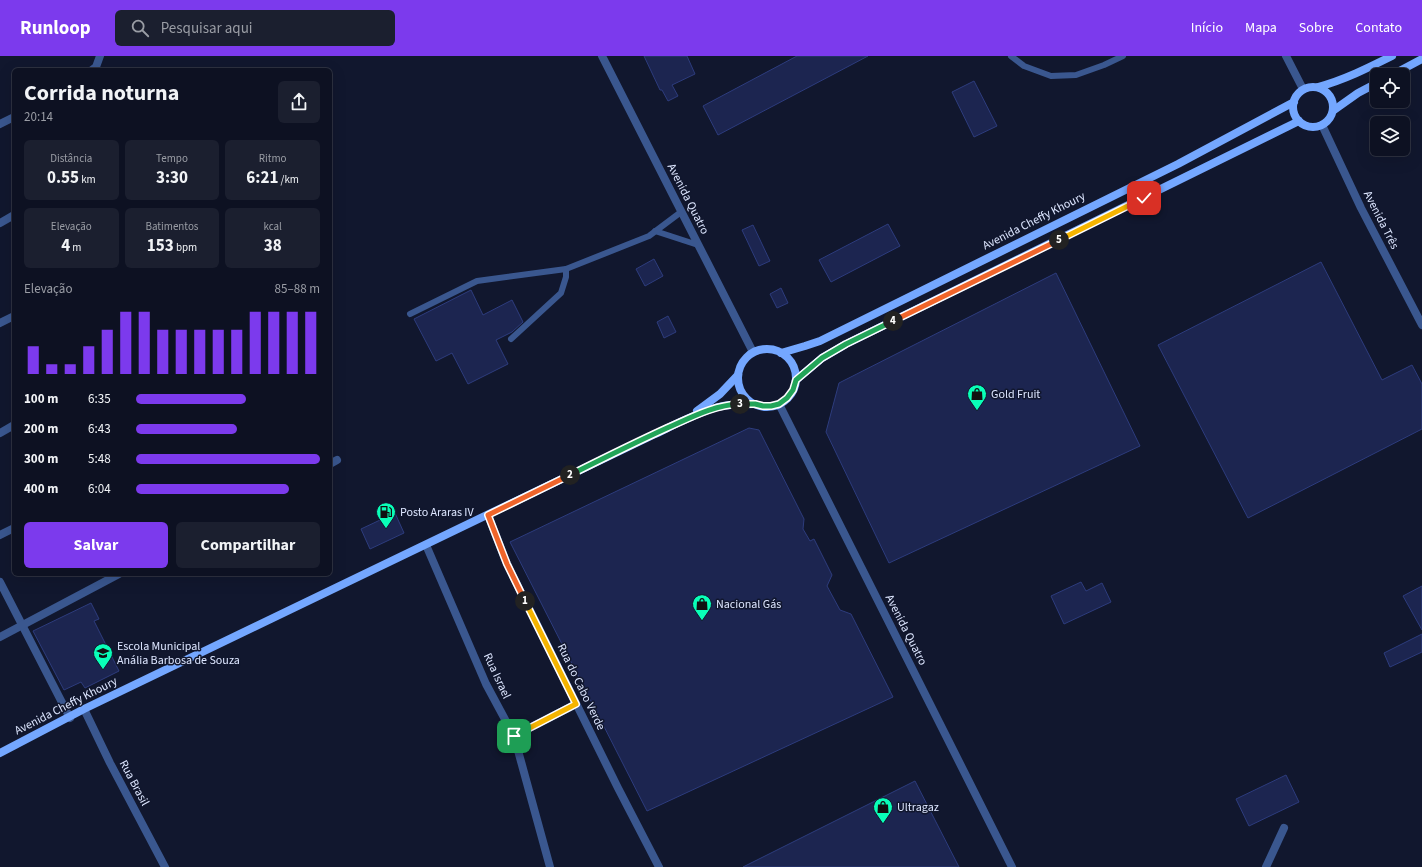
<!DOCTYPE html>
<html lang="pt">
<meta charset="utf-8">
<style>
:root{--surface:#0d1122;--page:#1b1f2f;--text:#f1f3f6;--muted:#9a9da5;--line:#2d3140;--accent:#7c3aed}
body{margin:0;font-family:"Source Sans 3",sans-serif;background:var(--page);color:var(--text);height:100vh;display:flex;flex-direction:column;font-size:15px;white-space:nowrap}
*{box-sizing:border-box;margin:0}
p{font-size:13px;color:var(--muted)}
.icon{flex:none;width:22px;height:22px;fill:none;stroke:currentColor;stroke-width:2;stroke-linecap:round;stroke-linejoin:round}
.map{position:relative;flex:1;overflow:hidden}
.panel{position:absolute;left:12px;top:12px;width:320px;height:508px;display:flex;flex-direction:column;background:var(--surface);border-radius:6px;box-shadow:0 4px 16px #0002,0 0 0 1px var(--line)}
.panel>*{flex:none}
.fabs{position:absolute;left:1370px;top:12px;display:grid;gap:8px}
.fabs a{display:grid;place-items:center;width:40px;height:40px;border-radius:6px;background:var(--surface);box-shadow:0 4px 16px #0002,0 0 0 1px var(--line);font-size:20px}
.pin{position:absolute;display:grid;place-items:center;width:34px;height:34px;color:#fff;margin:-17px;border-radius:8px;box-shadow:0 2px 6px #0006}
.km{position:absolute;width:20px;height:20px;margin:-10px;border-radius:50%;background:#222;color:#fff;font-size:11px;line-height:20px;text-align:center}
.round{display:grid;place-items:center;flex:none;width:42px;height:42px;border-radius:6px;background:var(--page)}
.headline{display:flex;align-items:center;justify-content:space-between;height:68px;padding:0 12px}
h1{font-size:22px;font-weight:700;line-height:30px}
.metrics{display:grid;grid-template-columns:repeat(3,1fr);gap:6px;height:68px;padding:4px 12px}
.metrics div{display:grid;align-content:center;border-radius:6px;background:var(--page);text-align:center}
.metrics b{font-size:17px;font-weight:700}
.metrics small{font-size:11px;font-weight:400}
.metrics p{font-size:11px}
.chart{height:112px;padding:8px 12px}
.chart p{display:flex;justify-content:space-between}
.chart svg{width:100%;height:72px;margin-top:4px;stroke:var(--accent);stroke-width:6}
.button{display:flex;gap:8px;margin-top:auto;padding:8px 12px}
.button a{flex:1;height:46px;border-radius:6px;background:var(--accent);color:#fff;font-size:16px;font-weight:700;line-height:46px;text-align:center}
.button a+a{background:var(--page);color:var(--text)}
ul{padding:0 12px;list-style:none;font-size:13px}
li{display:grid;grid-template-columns:64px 48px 1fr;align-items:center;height:30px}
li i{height:10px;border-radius:5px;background:var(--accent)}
header{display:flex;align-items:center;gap:24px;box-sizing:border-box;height:56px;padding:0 20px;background:var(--accent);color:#fff}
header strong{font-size:19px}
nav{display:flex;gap:22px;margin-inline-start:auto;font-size:14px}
.search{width:280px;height:36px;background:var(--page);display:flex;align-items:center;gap:10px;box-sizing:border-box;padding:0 14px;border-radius:6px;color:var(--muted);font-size:15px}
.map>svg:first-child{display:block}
.building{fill:#1c2550;stroke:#2d3c7d}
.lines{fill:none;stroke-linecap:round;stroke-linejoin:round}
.service{stroke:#3a578f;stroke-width:6}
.minor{stroke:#3a578f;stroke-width:8}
.secondary{stroke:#74a7ff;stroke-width:8}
.split-1-casing{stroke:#fff;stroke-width:8}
.split-2-casing{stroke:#fff;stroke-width:8}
.split-3-casing{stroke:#fff;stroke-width:8}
.split-4-casing{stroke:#fff;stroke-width:8}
.split-5-casing{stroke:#fff;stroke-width:8}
.split-6-casing{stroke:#fff;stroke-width:8}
.split-1{stroke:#f5b400;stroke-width:5}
.split-2{stroke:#f0652b;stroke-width:5}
.split-3{stroke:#22a559;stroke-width:5}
.split-4{stroke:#22a559;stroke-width:5}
.split-5{stroke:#f0652b;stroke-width:5}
.split-6{stroke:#f5b400;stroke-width:5}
.labels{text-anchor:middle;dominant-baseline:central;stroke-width:3;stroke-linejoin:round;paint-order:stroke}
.street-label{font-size:12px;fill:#dde6ff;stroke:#11172e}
.poi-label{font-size:12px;fill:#dde6ff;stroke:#11172e;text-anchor:start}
</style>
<header>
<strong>Runloop</strong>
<div class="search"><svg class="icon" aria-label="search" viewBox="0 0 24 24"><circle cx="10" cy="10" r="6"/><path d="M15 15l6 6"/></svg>Pesquisar aqui</div>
<nav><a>Início</a><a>Mapa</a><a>Sobre</a><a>Contato</a></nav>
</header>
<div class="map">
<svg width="1422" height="811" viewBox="0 0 1422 811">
<rect width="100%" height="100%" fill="#11172e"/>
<!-- building -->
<g class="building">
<path d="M644,0h43l8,18 -23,11 6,11 -10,5 -6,-11h-2z"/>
<path d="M797,0h71l-150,79 -15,-29z"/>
<path d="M974,25l23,45 -23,11 -22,-45z"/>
<path d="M888,168l12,22 -69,36 -12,-22z"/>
<path d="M753,169l17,36 -11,5 -17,-36z"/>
<path d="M654,203l9,17 -18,10 -9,-17z"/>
<path d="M1321,206l61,118 30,-15 10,19v45l-174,89 -90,-173z"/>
<path d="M1056,217l84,173 -251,117 -63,-131 13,-49z"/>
<path d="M781,232l7,15 -11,5 -7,-14z"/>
<path d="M471,234l12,25 29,-15 11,22 -11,10 -16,8 12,24 -40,20 -16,-31 -16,8 -22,-42z"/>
<path d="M668,260l8,16 -12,6 -7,-16z"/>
<path d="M749,372l10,2 45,89 -1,10 7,12 4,-2 18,36 -5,11 13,24 11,4 42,83 -246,114 -137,-269z"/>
<path d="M395,457l9,20 -34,16 -9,-20z"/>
<path d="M1081,526l5,9 16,-8 9,19 -47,22 -13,-28z"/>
<path d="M1422,530v44l-19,-34z"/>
<path d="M91,547l8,16 -5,2 25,50 -34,17 -4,-6 -17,8 -31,-59z"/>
<path d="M1422,578v18l-32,15 -6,-14z"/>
<path d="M1286,719l13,27 -50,24 -13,-27z"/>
<path d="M915,725l44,86h-216z"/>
</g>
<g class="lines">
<!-- service -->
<g class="service">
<path d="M1011,0l13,10 27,10 25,-1 28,-10 19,-9"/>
<path d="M655,175l43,14"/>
<path d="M410,258l67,-33 89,-12 83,-33 32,-24"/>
<path d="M511,283l50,-46 5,-16v-8"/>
</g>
<!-- minor -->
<g class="minor">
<path d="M602,0l151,296"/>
<path d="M1286,0l17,33"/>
<path d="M92,14l4,-3 4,-11"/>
<path d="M0,68l14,-7"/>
<path d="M1322,69l39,83 61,117"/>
<path d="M0,167l14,-8"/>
<path d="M0,267l14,-7"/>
<path d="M779,348l233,463"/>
<path d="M0,377l14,-8"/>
<path d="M330,408l7,-4"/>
<path d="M488,459l19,49 111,224 41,79"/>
<path d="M0,479l14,-7"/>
<path d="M426,489l60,139 28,52 36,131"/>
<path d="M0,526l70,136"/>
<path d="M0,581l119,-63"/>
<path d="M84,653l26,54 55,104"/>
<path d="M514,680l62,-32"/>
<path d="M1266,811l18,-39"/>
</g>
<!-- secondary -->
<g class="secondary">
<path d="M1392,19l30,-16"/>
<circle cx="1313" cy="51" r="20"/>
<path d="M1318,31c26,-7 50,-19 74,-31"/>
<path d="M1334,54l24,-17 19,-10"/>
<circle cx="767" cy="322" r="29"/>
<path d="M781,297l24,-7 15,-5 358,-177 116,-62"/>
<path d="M796,324l26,-22 24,-14 453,-223"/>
<path d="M697,355l23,-17 18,-19"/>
<path d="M0,697l84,-44 569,-274c21,-10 43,-22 65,-28 12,-3 25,-3 37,-3"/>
</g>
</g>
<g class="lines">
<!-- split-1 casing -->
<g class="split-1-casing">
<path id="split-1" d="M514,680l62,-32 -51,-103"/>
</g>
<!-- split-2 casing -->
<g class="split-2-casing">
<path id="split-2" d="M525,545l-18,-37 -19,-49 82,-40"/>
</g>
<!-- split-3 casing -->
<g class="split-3-casing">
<path id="split-3" d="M570,419c32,-16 64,-32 97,-47 23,-10 46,-23 73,-24"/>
</g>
<!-- split-4 casing -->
<g class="split-4-casing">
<path id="split-4" d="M740,348h15l8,2h8l8,-2 8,-6 6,-8 3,-10 26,-22 24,-14 47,-23"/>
</g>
<!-- split-5 casing -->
<g class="split-5-casing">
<path id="split-5" d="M893,265l166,-81"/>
</g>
<!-- split-6 casing -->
<g class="split-6-casing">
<path id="split-6" d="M1059,184l85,-42"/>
</g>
<!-- split-1 -->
<use href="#split-1" class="split-1"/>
<!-- split-2 -->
<use href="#split-2" class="split-2"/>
<!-- split-3 -->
<use href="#split-3" class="split-3"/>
<!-- split-4 -->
<use href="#split-4" class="split-4"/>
<!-- split-5 -->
<use href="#split-5" class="split-5"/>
<!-- split-6 -->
<use href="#split-6" class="split-6"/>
</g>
<!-- icons -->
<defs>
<g id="shop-pin" transform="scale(1)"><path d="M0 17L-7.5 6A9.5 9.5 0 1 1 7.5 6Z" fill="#09ffb8" stroke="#11172e"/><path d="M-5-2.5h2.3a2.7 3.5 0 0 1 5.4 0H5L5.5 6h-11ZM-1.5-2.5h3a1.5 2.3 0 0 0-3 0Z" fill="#111"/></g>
<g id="fuel-pin" transform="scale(1)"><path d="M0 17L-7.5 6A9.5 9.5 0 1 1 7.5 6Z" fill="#09ffb8" stroke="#11172e"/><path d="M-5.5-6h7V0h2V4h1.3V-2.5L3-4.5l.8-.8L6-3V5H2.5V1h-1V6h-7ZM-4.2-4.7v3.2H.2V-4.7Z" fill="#111"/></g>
<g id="school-pin" transform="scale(1)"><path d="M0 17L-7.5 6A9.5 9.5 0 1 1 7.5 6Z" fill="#09ffb8" stroke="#11172e"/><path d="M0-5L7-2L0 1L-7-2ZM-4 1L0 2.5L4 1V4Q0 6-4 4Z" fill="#111"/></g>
</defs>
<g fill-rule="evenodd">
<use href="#shop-pin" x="977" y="338"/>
<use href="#fuel-pin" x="386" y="456"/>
<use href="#shop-pin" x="702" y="548"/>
<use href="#school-pin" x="103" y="597"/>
<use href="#shop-pin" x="883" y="751"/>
</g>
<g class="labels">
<!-- street labels -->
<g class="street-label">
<text transform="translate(688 143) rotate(63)">Avenida Quatro</text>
<text transform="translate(1381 164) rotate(63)">Avenida Três</text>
<text transform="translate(1034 165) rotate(-27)">Avenida Cheffy Khoury</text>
<text transform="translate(906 574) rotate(63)">Avenida Quatro</text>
<text transform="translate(497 620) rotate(65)">Rua Israel</text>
<text transform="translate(581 631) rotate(64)">Rua do Cabo Verde</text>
<text transform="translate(66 650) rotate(-27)">Avenida Cheffy Khoury</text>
<text transform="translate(134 727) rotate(62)">Rua Brasil</text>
</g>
<!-- poi labels -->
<g class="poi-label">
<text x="991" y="338">Gold Fruit</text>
<text x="400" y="456">Posto Araras IV</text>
<text x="716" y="548">Nacional Gás</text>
<text x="117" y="590">Escola Municipal<tspan x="117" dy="14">Anália Barbosa de Souza</tspan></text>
<text x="897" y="751">Ultragaz</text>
</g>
</g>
</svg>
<div class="fabs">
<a><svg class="icon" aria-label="locate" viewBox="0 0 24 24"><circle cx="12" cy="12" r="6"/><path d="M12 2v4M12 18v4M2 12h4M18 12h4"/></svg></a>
<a><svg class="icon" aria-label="layers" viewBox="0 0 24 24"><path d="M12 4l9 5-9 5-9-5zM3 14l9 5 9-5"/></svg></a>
</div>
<div class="pin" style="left:514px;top:680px;background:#1e9e55"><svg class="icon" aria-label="arrive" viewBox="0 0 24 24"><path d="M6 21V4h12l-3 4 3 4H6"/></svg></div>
<div class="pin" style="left:1144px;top:142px;background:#d93025"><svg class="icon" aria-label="check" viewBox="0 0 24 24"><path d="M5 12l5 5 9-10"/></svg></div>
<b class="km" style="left:525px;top:545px">1</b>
<b class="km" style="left:570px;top:419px">2</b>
<b class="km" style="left:740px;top:348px">3</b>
<b class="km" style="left:893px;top:265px">4</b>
<b class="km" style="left:1059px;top:184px">5</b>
<section class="panel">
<div class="headline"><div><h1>Corrida noturna</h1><p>20:14</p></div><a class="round"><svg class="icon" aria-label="share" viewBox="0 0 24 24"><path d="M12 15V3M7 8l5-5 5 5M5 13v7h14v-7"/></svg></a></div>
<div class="metrics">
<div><p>Distância</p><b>0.55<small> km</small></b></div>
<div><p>Tempo</p><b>3:30</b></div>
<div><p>Ritmo</p><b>6:21<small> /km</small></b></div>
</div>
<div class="metrics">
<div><p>Elevação</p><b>4<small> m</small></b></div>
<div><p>Batimentos</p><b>153<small> bpm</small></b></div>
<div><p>kcal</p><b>38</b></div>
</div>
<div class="chart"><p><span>Elevação</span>85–88 m</p>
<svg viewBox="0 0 160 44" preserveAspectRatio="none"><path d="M5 44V27M15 44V38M25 44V38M35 44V27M45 44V17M55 44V6M65 44V6M75 44V17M85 44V17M95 44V17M105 44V17M115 44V17M125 44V6M135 44V6M145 44V6M155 44V6"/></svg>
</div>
<ul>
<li><b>100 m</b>6:35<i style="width:60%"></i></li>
<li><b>200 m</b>6:43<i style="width:55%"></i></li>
<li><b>300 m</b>5:48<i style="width:100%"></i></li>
<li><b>400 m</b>6:04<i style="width:83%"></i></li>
</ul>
<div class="button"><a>Salvar</a><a>Compartilhar</a></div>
</section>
</div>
